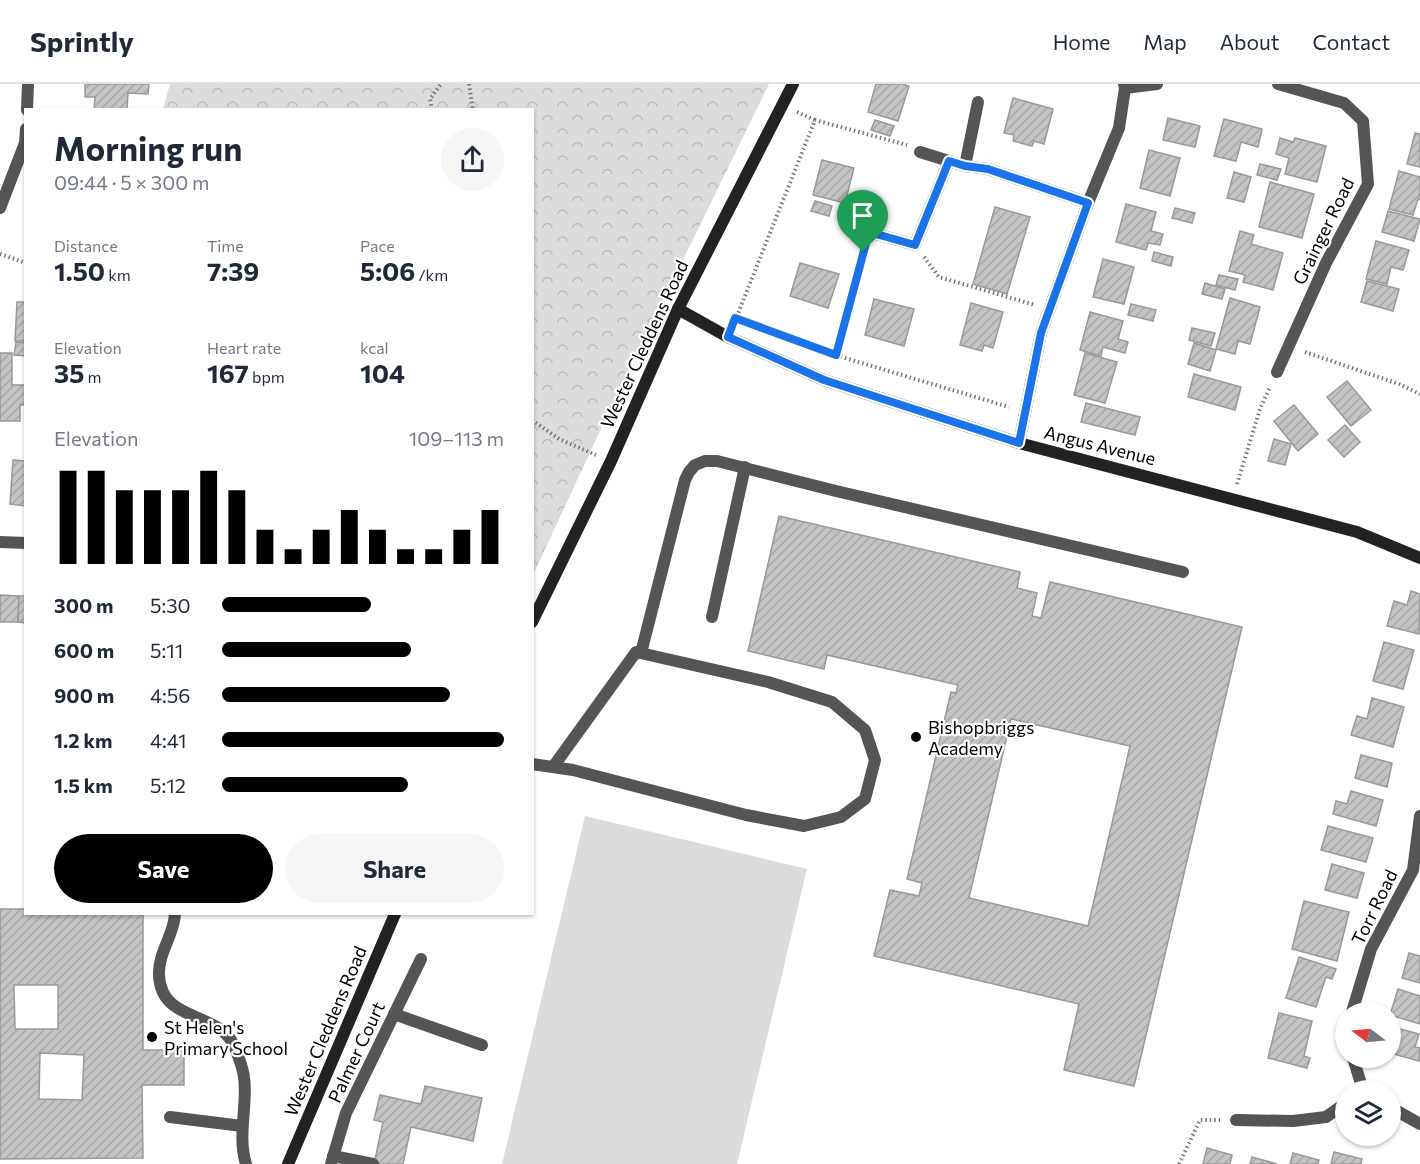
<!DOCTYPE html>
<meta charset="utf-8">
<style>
:root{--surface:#fff;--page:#f6f6f7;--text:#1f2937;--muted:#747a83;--line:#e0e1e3;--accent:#000}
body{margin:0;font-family:Commissioner,sans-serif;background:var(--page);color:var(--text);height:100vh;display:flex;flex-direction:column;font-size:22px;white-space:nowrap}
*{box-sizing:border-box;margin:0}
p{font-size:20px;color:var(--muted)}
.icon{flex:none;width:33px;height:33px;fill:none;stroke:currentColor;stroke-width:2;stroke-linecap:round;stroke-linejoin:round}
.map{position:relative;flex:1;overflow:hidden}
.sheet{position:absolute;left:24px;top:24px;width:510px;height:807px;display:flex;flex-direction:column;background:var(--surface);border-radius:0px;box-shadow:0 2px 4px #0004}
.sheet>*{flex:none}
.needle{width:39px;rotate:286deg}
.controls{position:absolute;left:1335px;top:918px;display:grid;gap:12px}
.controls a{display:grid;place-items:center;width:66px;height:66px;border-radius:50%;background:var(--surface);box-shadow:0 2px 4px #0004;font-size:30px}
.pin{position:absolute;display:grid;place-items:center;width:51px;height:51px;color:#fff;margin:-62px -26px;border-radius:50% 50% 50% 0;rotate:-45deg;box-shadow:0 0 6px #0007}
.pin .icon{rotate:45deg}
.round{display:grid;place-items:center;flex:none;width:63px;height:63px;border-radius:32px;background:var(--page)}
.overview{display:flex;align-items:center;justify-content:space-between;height:102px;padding:0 30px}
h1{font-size:33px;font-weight:700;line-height:45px}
.figures{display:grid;grid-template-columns:repeat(3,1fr);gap:9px;height:102px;padding:6px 30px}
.figures div{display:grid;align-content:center}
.figures b{font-size:26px;font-weight:700}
.figures small{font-size:16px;font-weight:400}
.figures p{font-size:16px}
.chart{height:168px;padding:12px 30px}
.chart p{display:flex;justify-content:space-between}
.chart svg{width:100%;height:108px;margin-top:6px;stroke:var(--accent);stroke-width:6}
.button{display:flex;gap:12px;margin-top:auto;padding:12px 30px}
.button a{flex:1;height:69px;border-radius:36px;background:var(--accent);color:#fff;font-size:24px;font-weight:700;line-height:69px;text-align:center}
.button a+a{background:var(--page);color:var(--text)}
ul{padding:0 30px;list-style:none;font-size:20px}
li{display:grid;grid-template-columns:96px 72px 1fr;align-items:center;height:45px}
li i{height:15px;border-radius:8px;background:var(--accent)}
header{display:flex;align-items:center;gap:36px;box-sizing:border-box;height:84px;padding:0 30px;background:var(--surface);border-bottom:2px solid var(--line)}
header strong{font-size:28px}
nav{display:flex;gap:33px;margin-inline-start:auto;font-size:21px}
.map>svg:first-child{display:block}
.park{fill:url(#park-crowns)}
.pitch{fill:#dcdcdc}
.building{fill:url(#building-hatch);stroke:#999;stroke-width:1.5;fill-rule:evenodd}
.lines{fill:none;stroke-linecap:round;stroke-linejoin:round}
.path{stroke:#777;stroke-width:4;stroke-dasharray:1.5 3;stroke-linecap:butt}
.lane{stroke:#555;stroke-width:12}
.street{stroke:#555;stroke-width:12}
.secondary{stroke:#222;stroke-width:12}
.route-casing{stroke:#fff;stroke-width:12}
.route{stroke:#1a73e8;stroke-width:8}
.poi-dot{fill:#000;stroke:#fff;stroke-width:2}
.labels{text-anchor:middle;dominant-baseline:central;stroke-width:4.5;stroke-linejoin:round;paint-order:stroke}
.street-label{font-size:18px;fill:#000;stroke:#fff}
.poi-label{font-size:18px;fill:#000;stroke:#fff;text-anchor:start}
</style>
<header>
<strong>Sprintly</strong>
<nav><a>Home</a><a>Map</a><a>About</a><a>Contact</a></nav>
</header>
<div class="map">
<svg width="1420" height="1080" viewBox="0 0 1420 1080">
<defs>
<pattern id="park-crowns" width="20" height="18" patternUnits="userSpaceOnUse" patternTransform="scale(1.5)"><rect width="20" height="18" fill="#dcdcdc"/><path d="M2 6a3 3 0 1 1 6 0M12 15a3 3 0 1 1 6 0" fill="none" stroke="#bbb"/></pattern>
<pattern id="building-hatch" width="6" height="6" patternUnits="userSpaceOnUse" patternTransform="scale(1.5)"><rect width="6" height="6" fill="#c4c4c4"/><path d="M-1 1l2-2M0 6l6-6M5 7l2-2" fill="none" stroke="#a7a7a7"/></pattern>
</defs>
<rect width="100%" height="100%" fill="#fff"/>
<!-- park -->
<path class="park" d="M170,0h599l-156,319 -80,172 -1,-465 -369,-1z"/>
<!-- pitch -->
<path class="pitch" d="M585,732l222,53 -70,295h-235z"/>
<!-- building -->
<g class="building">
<path d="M85,0h64l-1,10 -20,-1 -1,17h-33l1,-13h-10z"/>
<path d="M876,0h26l7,2 -11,35 -30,-9z"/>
<path d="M1013,14l40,11 -9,35 -10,-3 -2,5 -19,-5 1,-6 -10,-2z"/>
<path d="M1168,34l32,8 -5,21 -32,-7z"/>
<path d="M1224,35l38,10 -4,18 -17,-5 -5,19 -22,-5z"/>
<path d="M875,36l19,6 -4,10 -19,-6z"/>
<path d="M1415,49l5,1v33l-13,-3z"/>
<path d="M1280,54l13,4 2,-4 31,8 -9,36 -32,-8 4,-16 -13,-4z"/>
<path d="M1149,66l31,8 -10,38 -30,-8z"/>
<path d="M822,76l32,8 -9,35 -32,-8z"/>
<path d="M1260,80l21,5 -4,11 -20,-5z"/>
<path d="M1399,87l21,6v23l-2,-1 -5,16 -24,-6z"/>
<path d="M1234,88l17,5 -7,25 -17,-4z"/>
<path d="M1270,98l44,12 -12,44 -43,-11z"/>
<path d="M815,117l17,5 -3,10 -18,-5z"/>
<path d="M1126,120l30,8 -5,19 12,3 -3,11 -12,-2 -2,7 -30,-8z"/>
<path d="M995,123l35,10 -23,77 -34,-10z"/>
<path d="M1175,124l20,5 -3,10 -20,-5z"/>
<path d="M1388,127l32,8 -6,22 -32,-9z"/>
<path d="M1240,147l14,4 -3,9 32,9 -10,37 -30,-8 2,-7 -16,-4z"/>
<path d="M1376,157l33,9 -6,20 -12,-3 -4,17 -21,-5z"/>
<path d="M1154,168l19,5 -2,9 -19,-5z"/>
<path d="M1103,175l31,8 -10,37 -31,-7z"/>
<path d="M800,179l39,11 -11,34 -38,-12z"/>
<path d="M1219,191l19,4 -3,11 -19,-5z"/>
<path d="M1367,197l32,8 -6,22 -32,-9z"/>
<path d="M1205,199l20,6 -3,10 -20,-5z"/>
<path d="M1230,214l30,9 -10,37 -12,-3 -3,13 -19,-5z"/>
<path d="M874,215l40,10 -10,37 -39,-11z"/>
<path d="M17,218h9v39h-11z"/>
<path d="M971,219l32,9 -10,36 -9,-3 -2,6 -22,-6z"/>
<path d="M1131,220l25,6 -3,11 -25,-6z"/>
<path d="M1090,228l33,9 -5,18 10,3 -3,11 -22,-6 -2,9 -21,-6z"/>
<path d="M1192,244l23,5 -4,13 -22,-6z"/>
<path d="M16,258l10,1v13l-12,-1z"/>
<path d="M1194,259l22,7 -6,21 -22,-7z"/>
<path d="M0,269h12v32h14v20h-6v16h-20z"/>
<path d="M1085,269l32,9 -12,41 -31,-8z"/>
<path d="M1194,290l47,13 -6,23 -47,-13z"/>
<path d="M1347,297l24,29 -20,16 -24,-29z"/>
<path d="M1086,319l54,14 -5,18 -54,-13z"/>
<path d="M1294,321l24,29 -20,17 -24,-30z"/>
<path d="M1345,341l15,17 -16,15 -16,-17z"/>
<path d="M1274,355l17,5 -6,21 -17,-4z"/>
<path d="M13,376l13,1v45l-16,-2z"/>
<path d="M779,432l241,56 -3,16 20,5 -5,23 9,2 9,-36 192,45 -108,459 -70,-16 15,-66 -205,-48 16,-66 29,6 3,-13 -15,-4 44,-187 5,1 2,-8 -131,-30 -3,14 -76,-18zM1011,635l119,27 -42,180 -119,-28z"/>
<path d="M1411,507l9,3 -1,40 -32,-8 7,-25 13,4z"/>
<path d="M0,511l19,1 -1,26h-18z"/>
<path d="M19,512h7v27l-8,-1z"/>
<path d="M1384,558l30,8 -11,39 -30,-8z"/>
<path d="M1372,614l32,9 -11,40 -42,-12 6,-19 10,3z"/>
<path d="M1361,671l31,8 -5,24 -32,-9z"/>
<path d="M1351,707l32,9 -7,26 -43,-12 3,-13 11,3z"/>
<path d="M1328,742l45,12 -7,24 -45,-12z"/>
<path d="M1332,780l32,9 -7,25 -32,-8z"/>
<path d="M1304,817l45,11 -12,49 -45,-12z"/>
<path d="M0,825h26v5h117v136h41v35h-42l1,73 -143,1zM14,901h44v44h-43zM40,969l44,2 -2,45 -43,-1z"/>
<path d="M1409,869l11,3v27l-18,-5z"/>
<path d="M1299,873l37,12 -4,10 -6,-2 -10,30 -30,-9z"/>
<path d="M1398,905l22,7v28l-30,-9z"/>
<path d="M1279,929l33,8 -8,35 6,2 -3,10 -39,-10z"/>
<path d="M1390,942l29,8 -4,13 5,1 -1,13 -29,-8z"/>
<path d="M425,1002l57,12 -9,43 -62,-14 -8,37h-29l9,-42 -9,-2 6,-25 41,9z"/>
<path d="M1207,1064l25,7 -2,9h-27z"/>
<path d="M1334,1068l28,7 -1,5h-30z"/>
<path d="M1293,1069l26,7 -1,4h-28z"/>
<path d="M1252,1073l25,7h-27z"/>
</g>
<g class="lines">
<!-- path -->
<g class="path">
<path d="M469,0l4,26"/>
<path d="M432,26l-2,-11 11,-15"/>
<path d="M797,28l18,8"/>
<path d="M0,170l26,9"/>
<path d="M924,173l15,20 96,28"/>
<path d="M739,236l106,38 164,49"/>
<path d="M735,237l80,-201 92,25"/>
<path d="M1305,268l94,32 21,10"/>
<path d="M836,271l28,-107"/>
<path d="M532,336l27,19 37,16"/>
<path d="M1237,400l23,-75 10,-22"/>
<path d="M1179,1080l21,-44h20"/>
</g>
<!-- lane -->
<g class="lane">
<path d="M869,148l46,13 34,-84"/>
<path d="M712,533l33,-150"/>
<path d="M641,569l44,-173 4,-8 6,-7 10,-4h12l119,30 347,81"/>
<path d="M532,680l41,6 173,45 58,11 37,-9 24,-18 10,-39 -10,-30 -33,-28 -64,-20 -132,-30 -83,115"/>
<path d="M175,830c-1,21 -17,39 -16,61 2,50 63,34 77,75 3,9 7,18 8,27 4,28 -7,58 2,87"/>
<path d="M170,1033l72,9"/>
<path d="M333,1072l40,8"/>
</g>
<!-- street -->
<g class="street">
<path d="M1125,4l32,-4"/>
<path d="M27,26l1,-26"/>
<path d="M920,68l45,14 23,3 100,34"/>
<path d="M965,82l13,-64"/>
<path d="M0,124l25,-65 1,-14"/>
<path d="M1277,288l49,-109 42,-79 -5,-63 -19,-18 -66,-19"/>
<path d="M1019,359l22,-110 47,-130 31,-75 6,-40 -1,-4"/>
<path d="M0,458l26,1"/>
<path d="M1352,928l19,-63 42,-79 7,-54"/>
<path d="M394,930l88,31"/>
<path d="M1346,949v1"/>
<path d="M1353,974l10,32"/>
<path d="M1390,1023l30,17"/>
<path d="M1236,1036l57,1 33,-4 20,-14"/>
<path d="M331,1080l15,-51 75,-154"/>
</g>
<!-- secondary -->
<g class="secondary">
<path d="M678,225l50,28 96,43 195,63 338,89 63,26"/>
<path d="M532,538l79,-161 67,-152 115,-225"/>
<path d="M288,1080l107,-250"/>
</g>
</g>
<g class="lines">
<!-- route casing -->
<g class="route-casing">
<path id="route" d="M949,77l16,5 23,3 100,34 -47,130 -22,110 -195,-63 -96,-43 7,-19 101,37 33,-123 46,13z"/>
</g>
<!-- route -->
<use href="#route" class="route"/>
</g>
<!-- markers -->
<g class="poi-dot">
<circle cx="916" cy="653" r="6"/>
<circle cx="152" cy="953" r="6"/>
</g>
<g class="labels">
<!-- street labels -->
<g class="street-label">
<text transform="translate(1323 147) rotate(-64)">Grainger Road</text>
<text transform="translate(644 260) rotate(-65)">Wester Cleddens Road</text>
<text transform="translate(1100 361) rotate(14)">Angus Avenue</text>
<text transform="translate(1374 823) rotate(-64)">Torr Road</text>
<text transform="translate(325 947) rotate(-67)">Wester Cleddens Road</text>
<text transform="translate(356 968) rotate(-65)">Palmer Court</text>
</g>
<!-- poi labels -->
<g class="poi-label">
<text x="928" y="643">Bishopbriggs<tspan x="928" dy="21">Academy</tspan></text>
<text x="164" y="943">St Helen's<tspan x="164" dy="21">Primary School</tspan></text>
</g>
</g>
</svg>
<div class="controls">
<a><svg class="needle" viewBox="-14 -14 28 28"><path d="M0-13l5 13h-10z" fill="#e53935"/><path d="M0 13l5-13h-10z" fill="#747a83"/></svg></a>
<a><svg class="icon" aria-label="layers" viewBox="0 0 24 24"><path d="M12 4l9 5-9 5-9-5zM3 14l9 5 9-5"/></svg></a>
</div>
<div class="pin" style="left:863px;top:168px;background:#1e9e55"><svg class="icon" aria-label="arrive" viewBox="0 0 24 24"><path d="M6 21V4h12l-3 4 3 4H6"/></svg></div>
<section class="sheet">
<div class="overview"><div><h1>Morning run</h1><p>09:44 · 5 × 300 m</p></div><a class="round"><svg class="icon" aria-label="share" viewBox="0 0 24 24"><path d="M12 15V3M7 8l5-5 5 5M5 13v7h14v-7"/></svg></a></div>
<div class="figures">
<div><p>Distance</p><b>1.50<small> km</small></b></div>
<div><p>Time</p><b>7:39</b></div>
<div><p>Pace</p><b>5:06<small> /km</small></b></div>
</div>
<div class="figures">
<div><p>Elevation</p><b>35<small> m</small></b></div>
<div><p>Heart rate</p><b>167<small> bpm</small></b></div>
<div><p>kcal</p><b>104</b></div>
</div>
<div class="chart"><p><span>Elevation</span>109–113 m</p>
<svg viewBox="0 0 160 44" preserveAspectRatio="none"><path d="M5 44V6M15 44V6M25 44V14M35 44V14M45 44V14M55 44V6M65 44V14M75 44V30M85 44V38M95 44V30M105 44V22M115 44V30M125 44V38M135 44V38M145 44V30M155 44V22"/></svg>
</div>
<ul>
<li><b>300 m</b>5:30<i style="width:53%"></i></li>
<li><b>600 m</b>5:11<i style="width:67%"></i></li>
<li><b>900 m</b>4:56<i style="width:81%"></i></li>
<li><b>1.2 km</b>4:41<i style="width:100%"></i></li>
<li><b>1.5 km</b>5:12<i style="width:66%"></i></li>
</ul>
<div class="button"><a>Save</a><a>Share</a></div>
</section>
</div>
